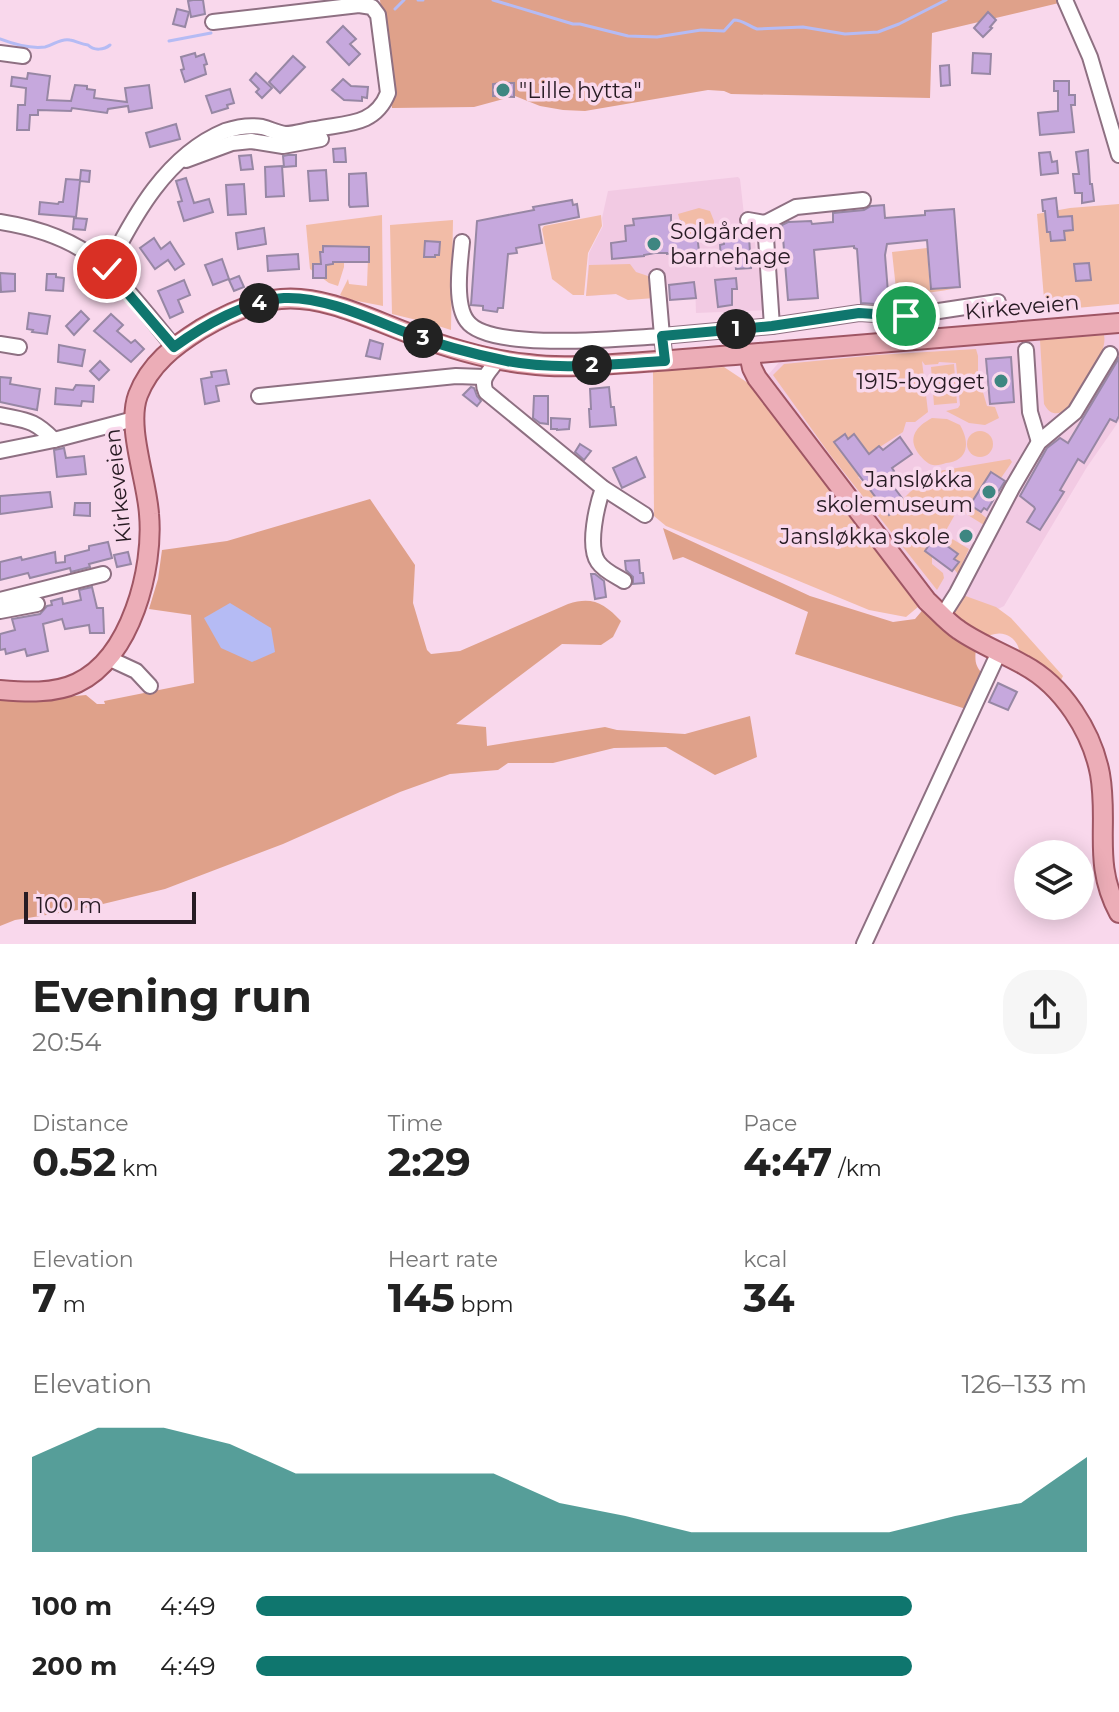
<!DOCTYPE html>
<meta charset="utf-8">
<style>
:root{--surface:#fff;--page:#f6f6f6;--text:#222;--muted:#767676;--accent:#0f766e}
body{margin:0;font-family:Montserrat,sans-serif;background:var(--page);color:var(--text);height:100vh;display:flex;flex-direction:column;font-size:30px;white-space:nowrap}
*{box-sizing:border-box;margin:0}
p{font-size:26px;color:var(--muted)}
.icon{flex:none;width:44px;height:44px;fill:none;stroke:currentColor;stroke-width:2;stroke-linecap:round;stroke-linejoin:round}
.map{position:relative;height:944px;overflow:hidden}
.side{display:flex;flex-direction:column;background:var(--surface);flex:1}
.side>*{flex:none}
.controls{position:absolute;left:1014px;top:840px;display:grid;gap:16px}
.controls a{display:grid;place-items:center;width:80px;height:80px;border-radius:50%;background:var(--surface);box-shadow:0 4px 20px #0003;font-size:40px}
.scale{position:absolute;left:24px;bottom:20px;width:172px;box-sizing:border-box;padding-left:8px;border:4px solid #271b23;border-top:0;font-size:22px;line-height:28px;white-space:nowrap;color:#271b23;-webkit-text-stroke:6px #f9d8ec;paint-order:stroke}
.pin{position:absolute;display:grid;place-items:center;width:68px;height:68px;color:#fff;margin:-34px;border:4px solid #fff;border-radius:50%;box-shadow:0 2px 8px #0007}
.km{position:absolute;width:40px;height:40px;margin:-20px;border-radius:50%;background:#222;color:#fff;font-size:22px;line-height:40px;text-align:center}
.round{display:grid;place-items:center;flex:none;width:84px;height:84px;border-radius:32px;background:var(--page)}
.head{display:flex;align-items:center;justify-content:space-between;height:136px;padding:0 32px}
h1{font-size:44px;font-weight:700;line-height:60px}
.stats{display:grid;grid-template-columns:repeat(3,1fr);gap:12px;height:136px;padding:8px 32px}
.stats div{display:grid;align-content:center}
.stats b{font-size:40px;font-weight:700}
.stats small{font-size:22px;font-weight:400}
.stats p{font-size:22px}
.chart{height:224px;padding:16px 32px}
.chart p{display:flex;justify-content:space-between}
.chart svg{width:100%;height:144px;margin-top:8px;fill:var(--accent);opacity:.7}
ul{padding:0 32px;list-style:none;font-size:26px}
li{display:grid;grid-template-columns:128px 96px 1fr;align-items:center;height:60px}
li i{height:20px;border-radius:10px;background:var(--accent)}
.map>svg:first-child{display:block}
.built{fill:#f2cae3}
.green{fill:#f2bca7}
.forest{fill:#dfa18a}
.water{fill:#b5bbf4}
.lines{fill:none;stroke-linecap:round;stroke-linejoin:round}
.stream{stroke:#b5bbf4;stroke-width:3}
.building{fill:#c6a8dd;stroke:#9787a4;stroke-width:2}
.minor-casing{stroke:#8e7082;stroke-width:18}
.major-casing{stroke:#9f5664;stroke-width:22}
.minor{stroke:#fff;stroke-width:14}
.major{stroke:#ecadb7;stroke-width:18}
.route-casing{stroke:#fff;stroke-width:16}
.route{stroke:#0f766e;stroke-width:10}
.poi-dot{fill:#3e8681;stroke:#f9d8ec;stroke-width:3}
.labels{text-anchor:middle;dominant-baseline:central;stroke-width:7;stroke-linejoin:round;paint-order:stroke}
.poi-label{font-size:22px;fill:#271b23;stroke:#f9d8ec;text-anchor:end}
.street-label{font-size:22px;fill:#271b23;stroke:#f9d8ec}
</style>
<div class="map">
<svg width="1119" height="944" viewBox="0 0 1119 944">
<rect width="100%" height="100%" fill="#f9d8ec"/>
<!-- built -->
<g class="built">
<path d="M738,177l2,2 5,45 8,1 4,36 8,6 3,43 -72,3 -1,-31 -33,3 -34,15 -12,-6 -30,2 3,-43 14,-27 -1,-8 6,-27z"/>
<path d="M1119,332v89l-32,46 -83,139 -36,18 -30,-20 -170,-229 13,-15z"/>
</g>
<!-- green -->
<g class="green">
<path d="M1119,204v100l-74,7 -8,-97 33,-6z"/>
<path d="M699,208l11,3 4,10v8l-30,6 -6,-21z"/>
<path d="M382,215l1,91 -36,-7 -7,-4 8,-16 1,5 18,2 1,-28 -24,-6v15l-6,19 -9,-3 -19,-14 -4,-44z"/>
<path d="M601,215l1,11 -14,27 -4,42h-11l-21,-16 -10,-50 2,-3z"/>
<path d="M453,220l-2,110 -22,-7 -37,-9 -2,-89z"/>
<path d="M927,248l3,41 29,-2c-13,4 -27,5 -41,7 -8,1 -13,4 -21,4l-5,-46z"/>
<path d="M630,264l6,8 18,6 1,20 -27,2 -12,-6 -30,2 3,-31z"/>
<path d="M1104,335c4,17 -19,48 -27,64h-3c-7,13 -21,22 -30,5l-4,-64z"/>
<path d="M976,349l2,7v30l4,3 5,17 8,1 4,11 -14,7 -16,-2 -23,-12 12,-3 2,-3 -4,-42 -17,-1 -1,2 -13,1 -3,-4 6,51 -13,10h-9l-3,10 -34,22 -15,-19 -6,4 -3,-5 -11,8 26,34 -2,1 4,5 2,-1 25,33 10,-7 1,-5 10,-10 29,-21 71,-12 2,3 -11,16 -10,-6 -21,33 19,15 -5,5 -26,-16 -14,25 25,15 -7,15 -2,9 -2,1 -4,-5 5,-7 -5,-3 3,-4 -25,1v8l11,9 1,5 -7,12 -106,-134 -58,-81 11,-11 93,-9z"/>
<path d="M954,364l3,39 -23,2 -3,-38z"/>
<path d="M724,367l30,20 164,220 -12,10 -37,-7 -203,-84 -12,-10 -1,-145z"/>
<path d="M932,418l15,1 13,6c10,17 9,36 -14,38 -3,1 -9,3 -13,2 -6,-1 -11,-7 -15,-12 -11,-16 -1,-27 14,-35z"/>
<circle cx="980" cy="444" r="13"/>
<path d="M960,594l36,13 15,11 52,58 -5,10 -38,-29c0,-21 -20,-31 -38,-17l-31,-28z"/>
</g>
<!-- forest -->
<g class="forest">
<path d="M380,0h677l2,3 -127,30 -2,65 -199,-4 -7,-3 -16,-1 -123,21 -22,-1 -23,-4 -25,-10 -41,11 -82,1z"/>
<path d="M370,499l45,66 -2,38 14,47 4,4 29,-3 108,-47c24,-8 36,-1 53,17l-8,16 -12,8 -39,-1 -106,80 30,3 1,19 118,-19 12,3 68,4 65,-18 7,41 -42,18 -49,-28 -52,1 -61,15h-45l-10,7 -48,4 -50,18 -117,52 -118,45 -87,21 -63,10 -15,6v-230l43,3 43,-4 11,9h8l-1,-3 90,-18 -3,-68 -42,-6 9,-30 4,-29 65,-9z"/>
<path d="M663,528l147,68 83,26 22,-3 11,-13 50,41c-1,13 -2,19 8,28l-15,35 -174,-56 13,-42 -125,-55 -10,3z"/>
</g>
<!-- water -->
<path class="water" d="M230,603l41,25 4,24 -23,10 -31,-14 -17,-30z"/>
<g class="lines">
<!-- stream -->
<g class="stream">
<path d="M418,0h5"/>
<path d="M493,0l80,24h7l48,12 29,1 44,-7 23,1 10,-11c9,0 14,6 23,9l46,-2 42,7 33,-2 21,-8 47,-24"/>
<path d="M395,9l9,-9"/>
<path d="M0,39c13,5 30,10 45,8 9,-2 15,-9 25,-7 6,1 11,4 18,5 6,6 16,5 22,0"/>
<path d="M169,41l42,-8"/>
</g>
</g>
<!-- building -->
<g class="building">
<path d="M193,0h10l2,14 -14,3 -3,-16z"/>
<path d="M177,9l12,3 -4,15 -12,-3z"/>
<path d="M988,12l8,8 -6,7 2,1 -9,9 -9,-9z"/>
<path d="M343,26l13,13 -6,5 10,10 -11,11 -22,-23z"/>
<path d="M195,53l1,4 8,-3 3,10 -3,1 2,9 -21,8 -4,-12 3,-1 -3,-12z"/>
<path d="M973,53l18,1 -1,20 -18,-1z"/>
<path d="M293,56l12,11 -25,26 -11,-11z"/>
<path d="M949,65l1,20 -9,1 -1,-20z"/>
<path d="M28,73l22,3 -3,24 24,1 4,-16 12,1v3l8,1 -1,8 33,4 -2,-14 24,-3 3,23 -23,4 -1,-6 -20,3 -1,4 -35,-5 -1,3 -33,-1v5h-8l-1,15h-12l1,-25h7l1,-17 -15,-2 1,-9 15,2z"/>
<path d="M256,73l16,15 -10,10 -6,-6 3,-3 -9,-9z"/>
<path d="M343,79l8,7 17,1 -1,11 -5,-1v4l-18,-1 -12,-10z"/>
<path d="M1054,81h15v14h6v10h-4l3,27 -34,3 -2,-22 20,-2v-20h-4z"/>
<path d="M500,83h14v14l-21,-1v-12z"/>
<path d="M230,89l4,14 -7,2 1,3 -16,5 -6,-17z"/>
<path d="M176,124l4,15 -30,8 -4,-14z"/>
<path d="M345,148l1,14h-12l-1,-13z"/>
<path d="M1088,150l2,34h2l2,17 -12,2v-10h-7l-2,-19h6l-3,-22z"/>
<path d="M1050,152l2,10 5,-1 1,12 -17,2 -2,-22z"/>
<path d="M251,155l2,14 -12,1 -2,-14z"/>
<path d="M288,155h8v11l-12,1 -1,-11z"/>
<path d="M282,166l2,30 -18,1 -1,-30z"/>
<path d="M81,170l9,1 -1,11 -9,-1 -4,36 -37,-3 1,-12 18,2 1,-2h4l3,-23 14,1z"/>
<path d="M326,170l2,30 -18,1 -2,-30z"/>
<path d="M366,173l2,33 -18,1 -1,-2v-31z"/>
<path d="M186,178l8,25 15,-4 4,13 -29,9 -6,-19 4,-1 -6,-20z"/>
<path d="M244,184l2,30 -18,1 -2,-30z"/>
<path d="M1056,198l2,19 14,-1 1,14 -9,1 1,9 -14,1 -1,-9h-3l-2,-21h-2l-1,-11z"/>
<path d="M572,200l1,5 4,-1 2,13 -40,8 3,18 -26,5 1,5 -9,1 -5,54h-5l-1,4 -14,-2v-4l-12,-1 6,-84 57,-11 -1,-3z"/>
<path d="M884,205l1,13 40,-3v-4l29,-2 6,78 -29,2 -4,-49 -40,4 -2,11 4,50 -28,-2 -4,-54 -3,-1v-2l-40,4 4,48 -30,2 -6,-75 6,-3 23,-1 1,3 21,-2v-9l31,-3 7,-4z"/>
<path d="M671,215v7l10,-1 1,15 15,-1 2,16 -32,3v-1h-12l-11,2v1l-32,3 -1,-16 15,-2 -1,-15 9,-1 -1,-6z"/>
<path d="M74,218l13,1 -2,11 -12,-1z"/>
<path d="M264,228l2,16 -28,5 -2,-16z"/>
<path d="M742,232l1,6 6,-1 2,31 -15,1 -1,-11 -14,1 -1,-14 4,-1v-5h6l-1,-6z"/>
<path d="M154,238l7,11 9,-7 14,22 -9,6 -7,-10 -13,9 -15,-21z"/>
<path d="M425,241l15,1 -1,13h-4v2h-11z"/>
<path d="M323,246l46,1v15h-36v2l-7,1v13h-13v-14h8l-1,-12h3z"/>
<path d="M298,254l1,15 -31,2 -1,-15z"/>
<path d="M222,259l7,20 -16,6 -8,-20z"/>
<path d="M1089,263l2,17 -15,1 -2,-17z"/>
<path d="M0,273l15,1v17l-14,1z"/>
<path d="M47,274h9v3l8,1 -1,13 -17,-1z"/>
<path d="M239,276l5,11 -10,4 -5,-11z"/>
<path d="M736,278l1,11h-5v16l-14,2 -3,-27z"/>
<path d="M184,280l6,15 -12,5 5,12 -13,6 -12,-27z"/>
<path d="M694,282l2,16 -26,2 -1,-15z"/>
<path d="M81,311l8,8 -15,16 -8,-9z"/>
<path d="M29,313l21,3 -3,18 -15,-2 1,-2 -6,-1z"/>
<path d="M111,314l12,11 -6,6 14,12 4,-3 9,9 -13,13 -37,-31z"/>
<path d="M370,340l13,4 -3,15 -14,-3z"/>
<path d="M59,345l26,5 -3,16 -24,-4z"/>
<path d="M1011,357l3,45 -24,2 -4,-45z"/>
<path d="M1119,358v58l-3,6 -6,-3 -26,44 -6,-4 -18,31 4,2 -24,38 -13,-8 8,-13 -1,-2 -14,-11 27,-48 13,-10 8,5z"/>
<path d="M100,361l9,9 -10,10 -9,-9z"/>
<path d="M226,370l3,14 -13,2 3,15 -14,3 -4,-25 11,-2 -1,-5z"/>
<path d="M0,377l11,1 -1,6 30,5 -3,21 -37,-8z"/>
<path d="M76,385l18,1 -1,16 -11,-1 -1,5 -26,-2 1,-16 17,2z"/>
<path d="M471,387l3,1 3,8 4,5 -4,5 -14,-11z"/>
<path d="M609,387l2,20h3l2,18 -26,2 -1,-18h2l-1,-20z"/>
<path d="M534,396h14v28l-8,-1 -7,-5z"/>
<path d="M551,418l19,1 -1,10 -12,1v-1h-6z"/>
<path d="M845,434l3,5 6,-5 15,20 10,-8 4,4 17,-13 12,17 -20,14 2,3 -8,6 16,21 -6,4 3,5 -10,8 -55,-73z"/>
<path d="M580,444l11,7 -7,9 -9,-8z"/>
<path d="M64,448l2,10 18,-2 2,18 -29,3 -3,-27z"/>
<path d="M636,457l9,20 -23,11 -9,-20z"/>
<path d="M991,472l14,9 -18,29 -3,-2 -3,4 -11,-7z"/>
<path d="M50,492l2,15 -52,7v-18z"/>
<path d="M75,503h15v13l-16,-1z"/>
<path d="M939,540l19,14 -4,5 5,3 -7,9 -27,-20 6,-9 4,3z"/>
<path d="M108,542l4,16 -23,6 1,3 -19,5 -1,-4 -40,10 -2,-5 -28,7v-18l21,-5 1,3 33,-8 1,11 9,-1v-6l24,-6v-4z"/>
<path d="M128,552l3,12 -14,3 -3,-12z"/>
<path d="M639,560l1,13h3l1,10 -11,1v-7l-7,-7 -1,-9z"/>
<path d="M591,574h4l9,7 2,16 -11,2z"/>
<path d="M92,587l5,21h6l1,25h-14l-1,-8 -24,4 -3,-10 -19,5 5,27 -21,5 -2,-7 -19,5 -1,-5 -5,1v-16l15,-4 -3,-11 28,-5 7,-8 5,-1 -1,-4 11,-3 1,6 18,-4 -2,-10z"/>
<path d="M998,683l19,9 -9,18 -19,-8z"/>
</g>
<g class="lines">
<!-- minor casing -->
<g class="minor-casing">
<g id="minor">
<path d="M1065,0l25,57 29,98"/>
<path d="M0,53l23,3"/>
<path d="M186,160l46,-17 19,-2 32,5 38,-7"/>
<path d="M748,220l17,3 7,103"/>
<path d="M0,222c38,6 80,20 108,48 24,24 45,51 66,77"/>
<path d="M765,223l31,-16 67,-7"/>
<path d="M462,242c-2,20 -8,62 5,79 22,31 157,17 195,15l3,25"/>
<path d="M107,269c27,-54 60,-114 118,-138 12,-4 25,-6 37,-4 8,2 15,6 23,7 11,0 21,-4 31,-5 30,-6 59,-3 72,-36l-10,-78 -6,-8 -13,-2 -146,17"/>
<path d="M657,277l5,59 110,-10 87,-13 47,3 92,-14"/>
<path d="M0,344l19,3"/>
<path d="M1026,350l4,62 9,30"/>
<path d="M498,359c-7,12 -19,18 -12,33l117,96 42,27"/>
<path d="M259,396l197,-20 28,1"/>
<path d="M0,415c27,6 33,4 54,25"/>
<path d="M0,451l54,-11 80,-21"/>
<path d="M603,488c-6,17 -16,58 -5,74 6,9 18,14 26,19"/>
<path d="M0,600l103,-26"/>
<path d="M0,611l37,-7"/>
<path d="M943,615l14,-22 55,-105 27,-46 36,-30 35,-58"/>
<path d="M108,658l28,13 14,15"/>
<path d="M864,944l135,-292"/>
</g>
</g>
<!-- major casing -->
<g class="major-casing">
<g id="major">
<path d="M749,354l3,14 5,10 170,223c10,9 20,21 32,29 20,14 44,23 65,35 39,21 68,67 76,109 9,51 -8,89 19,139"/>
<path d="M0,690c25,2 54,4 77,-7 54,-25 77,-115 72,-169 -2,-34 -23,-87 -11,-119 12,-31 36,-49 63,-66 24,-14 52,-28 80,-30 43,-4 89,20 130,35 37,14 77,26 117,30 29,4 57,2 85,0 41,-2 81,-6 122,-9 128,-10 256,-21 384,-32"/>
</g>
</g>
<!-- minor -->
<use href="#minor" class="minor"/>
<!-- major -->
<use href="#major" class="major"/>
</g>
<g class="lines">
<!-- route casing -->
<g class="route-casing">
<path id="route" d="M107,269l67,78c30,-22 73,-46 110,-49 39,-2 87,21 123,35 32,12 66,21 100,28 52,10 105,3 158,0l-3,-25 110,-10 87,-13 47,3"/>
</g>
<!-- route -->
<use href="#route" class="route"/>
</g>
<!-- markers -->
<g class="poi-dot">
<circle cx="503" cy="90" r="8"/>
<circle cx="654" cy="244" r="8"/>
<circle cx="1001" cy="381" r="8"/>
<circle cx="989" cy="492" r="8"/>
<circle cx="966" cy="536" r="8"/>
</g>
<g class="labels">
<!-- poi labels -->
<g class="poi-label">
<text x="519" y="90" text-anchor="start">"Lille hytta"</text>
<text x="670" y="231" text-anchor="start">Solgården<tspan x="670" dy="25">barnehage</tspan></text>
<text x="985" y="381">1915-bygget</text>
<text x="973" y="479">Jansløkka<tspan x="973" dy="25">skolemuseum</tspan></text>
<text x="950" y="536">Jansløkka skole</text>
</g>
<!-- street labels -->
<g class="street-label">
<text transform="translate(1022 307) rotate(-5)">Kirkeveien</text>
<text transform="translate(118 486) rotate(-96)">Kirkeveien</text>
</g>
</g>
</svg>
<div class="controls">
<a><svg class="icon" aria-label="layers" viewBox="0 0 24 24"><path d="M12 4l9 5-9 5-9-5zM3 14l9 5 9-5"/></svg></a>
</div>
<div class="scale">100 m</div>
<div class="pin" style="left:906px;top:316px;background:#1e9e55"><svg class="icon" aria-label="arrive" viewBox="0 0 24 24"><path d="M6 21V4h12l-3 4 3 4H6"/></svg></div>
<div class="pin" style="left:107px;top:269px;background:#d93025"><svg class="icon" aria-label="check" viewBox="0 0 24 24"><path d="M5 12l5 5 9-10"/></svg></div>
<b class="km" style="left:736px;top:329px">1</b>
<b class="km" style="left:592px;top:365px">2</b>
<b class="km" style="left:423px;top:338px">3</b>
<b class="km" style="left:259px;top:303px">4</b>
</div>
<section class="side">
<div class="head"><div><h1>Evening run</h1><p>20:54</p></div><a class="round"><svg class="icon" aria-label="share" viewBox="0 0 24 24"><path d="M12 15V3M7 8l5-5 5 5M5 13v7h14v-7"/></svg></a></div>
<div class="stats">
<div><p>Distance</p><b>0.52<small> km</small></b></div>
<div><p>Time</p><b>2:29</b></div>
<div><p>Pace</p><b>4:47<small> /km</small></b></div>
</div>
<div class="stats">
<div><p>Elevation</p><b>7<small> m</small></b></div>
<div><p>Heart rate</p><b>145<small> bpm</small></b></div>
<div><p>kcal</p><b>34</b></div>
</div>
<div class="chart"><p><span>Elevation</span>126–133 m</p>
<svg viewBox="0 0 160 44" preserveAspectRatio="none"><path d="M0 44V15L10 6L20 6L30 11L40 20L50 20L60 20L70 20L80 29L90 33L100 38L110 38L120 38L130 38L140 33L150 29L160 15V44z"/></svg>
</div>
<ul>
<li><b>100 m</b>4:49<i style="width:79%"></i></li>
<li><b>200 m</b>4:49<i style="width:79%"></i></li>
</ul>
</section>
